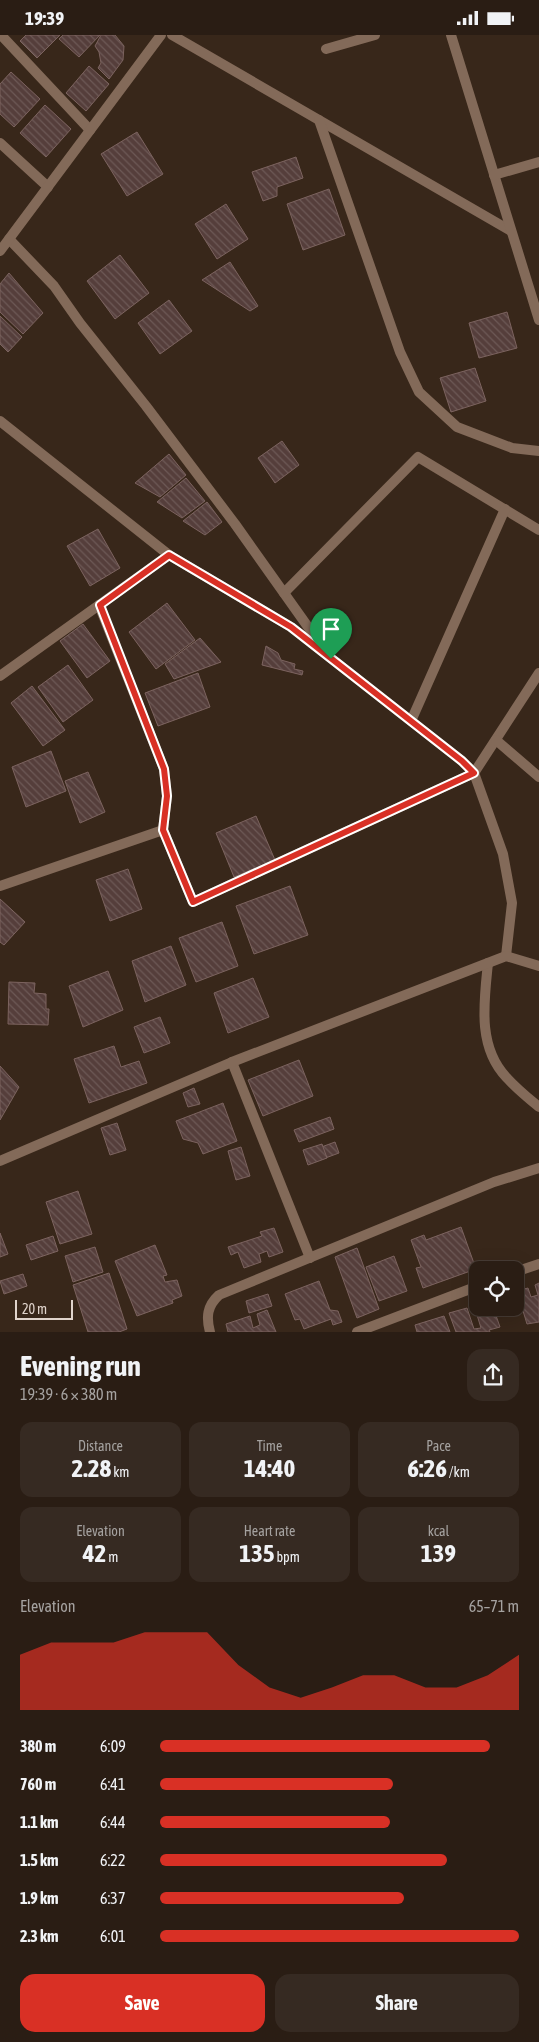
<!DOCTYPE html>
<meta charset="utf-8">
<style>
:root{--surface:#2a1d14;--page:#362a22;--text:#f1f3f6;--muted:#a5a2a0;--line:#463b34;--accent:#d93025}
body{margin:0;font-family:"Asap Condensed",sans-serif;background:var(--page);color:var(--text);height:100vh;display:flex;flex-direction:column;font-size:19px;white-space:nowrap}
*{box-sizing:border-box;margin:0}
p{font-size:16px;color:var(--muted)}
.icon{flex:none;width:28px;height:28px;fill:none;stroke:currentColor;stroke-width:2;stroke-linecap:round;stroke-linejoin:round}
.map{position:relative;height:1297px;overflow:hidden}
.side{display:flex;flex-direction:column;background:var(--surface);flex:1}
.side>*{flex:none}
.fabs{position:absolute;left:469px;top:1226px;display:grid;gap:10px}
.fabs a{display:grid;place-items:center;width:55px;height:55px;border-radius:10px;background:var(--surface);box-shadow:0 5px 20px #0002,0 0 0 1px var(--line);font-size:25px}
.scale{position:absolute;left:15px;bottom:12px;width:58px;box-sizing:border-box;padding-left:5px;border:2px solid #e0d4cc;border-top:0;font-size:14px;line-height:18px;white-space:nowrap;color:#e0d4cc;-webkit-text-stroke:4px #38271a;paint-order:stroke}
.pin{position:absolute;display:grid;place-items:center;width:42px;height:42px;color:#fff;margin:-51px -21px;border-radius:50% 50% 50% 0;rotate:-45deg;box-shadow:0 0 5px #0007}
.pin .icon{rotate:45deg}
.round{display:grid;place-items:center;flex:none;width:52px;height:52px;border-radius:15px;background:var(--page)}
.overview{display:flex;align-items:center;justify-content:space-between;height:85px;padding:0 20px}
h1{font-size:28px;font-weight:700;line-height:38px}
.figures{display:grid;grid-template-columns:repeat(3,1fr);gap:8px;height:85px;padding:5px 20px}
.figures div{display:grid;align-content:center;border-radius:12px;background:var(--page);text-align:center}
.figures b{font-size:25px;font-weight:700}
.figures small{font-size:14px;font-weight:400}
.figures p{font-size:14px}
.chart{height:140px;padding:10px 20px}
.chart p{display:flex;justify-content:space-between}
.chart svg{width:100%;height:90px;margin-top:5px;fill:var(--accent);opacity:.7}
.primary-button{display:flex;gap:10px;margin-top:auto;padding:10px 20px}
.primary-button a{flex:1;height:58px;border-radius:15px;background:var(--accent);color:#fff;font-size:20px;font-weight:700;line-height:58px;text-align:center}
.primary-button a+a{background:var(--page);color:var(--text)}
ul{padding:0 20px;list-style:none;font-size:16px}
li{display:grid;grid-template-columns:80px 60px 1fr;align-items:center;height:38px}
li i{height:12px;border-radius:6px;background:var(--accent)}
.status{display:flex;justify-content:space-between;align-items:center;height:35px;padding:0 25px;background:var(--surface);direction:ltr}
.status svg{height:14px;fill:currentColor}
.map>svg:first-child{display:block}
.building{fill:url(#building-back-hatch);stroke:#7c635f}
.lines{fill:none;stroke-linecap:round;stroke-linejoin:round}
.street{stroke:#836a59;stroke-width:10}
.route-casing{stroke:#fff;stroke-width:10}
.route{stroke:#d93025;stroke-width:6}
</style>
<div class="status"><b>19:39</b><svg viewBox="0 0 49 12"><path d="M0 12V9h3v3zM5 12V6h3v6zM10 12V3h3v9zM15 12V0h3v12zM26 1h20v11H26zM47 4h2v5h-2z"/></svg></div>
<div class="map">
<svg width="539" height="1297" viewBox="0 0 539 1297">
<defs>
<pattern id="building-back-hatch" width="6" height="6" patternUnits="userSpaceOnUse" patternTransform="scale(1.25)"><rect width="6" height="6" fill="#553e3b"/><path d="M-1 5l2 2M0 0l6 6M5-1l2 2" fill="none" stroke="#6d5956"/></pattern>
</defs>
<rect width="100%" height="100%" fill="#38271a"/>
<!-- building -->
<g class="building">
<path d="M26,0h34l-23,23 -17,-17z"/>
<path d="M63,0h37l-21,22 -20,-18z"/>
<path d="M101,0h14l9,11 -1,14 -14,19 -11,-11 3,-5 -2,-11 -4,-6z"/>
<path d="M89,31l20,18 -23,27 -20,-18z"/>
<path d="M11,37l29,27 -26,28 -14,-13v-30z"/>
<path d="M45,70l26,24 -25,28 -26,-24z"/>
<path d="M137,97l26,42 -36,22 -26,-42z"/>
<path d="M296,122l7,21 -26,9v9l-14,5 -11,-29z"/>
<path d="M329,154l16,46 -42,15 -16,-46z"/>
<path d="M226,169l22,35 -31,20 -22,-35z"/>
<path d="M120,220l29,38 -34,26 -28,-38z"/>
<path d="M230,227l28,44 -8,5 -48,-31z"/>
<path d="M9,238l34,40 -20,21 -23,-22v-28z"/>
<path d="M169,265l23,31 -32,23 -22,-31z"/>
<path d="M507,277l10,36 -38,10 -10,-35z"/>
<path d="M0,281l22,21 -14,15 -8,-8z"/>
<path d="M475,333l11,33 -35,11 -11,-34z"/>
<path d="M282,406l17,24 -24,18 -17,-25z"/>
<path d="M169,419l17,21 -26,22 -25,-14z"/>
<path d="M186,443l19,23 -23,17 -25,-16z"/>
<path d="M207,467l15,20 -17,13 -22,-14z"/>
<path d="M98,494l22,39 -30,18 -23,-40z"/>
<path d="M167,568l28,37 -39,29 -27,-37z"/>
<path d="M83,589l27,37 -23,17 -27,-37z"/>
<path d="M200,603l21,24 -47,17 -9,-15z"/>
<path d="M266,611l12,7 3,7 14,4 -1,5 9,2 -1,4 -40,-10z"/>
<path d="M68,630l25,35 -30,22 -25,-35z"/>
<path d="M198,638l12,34 -52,19 -13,-33z"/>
<path d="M32,651l33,44 -22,16 -32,-43z"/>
<path d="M51,716l15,40 -40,16 -14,-40z"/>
<path d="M88,737l17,40 -25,11 -15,-42z"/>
<path d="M256,781l19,44 -41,17 -18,-44z"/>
<path d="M128,834l14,40 -32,12 -14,-41z"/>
<path d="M290,851l18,49 -54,19 -18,-48z"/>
<path d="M0,864l25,23 -21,23 -4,-3z"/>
<path d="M222,887l16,44 -42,16 -17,-44z"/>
<path d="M171,911l15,39 -41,17 -13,-41z"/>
<path d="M108,936l15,39 -40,17 -14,-41z"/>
<path d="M253,943l16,39 -41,16 -14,-40z"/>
<path d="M9,947l26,1 -1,10 12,1v15h3l-1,16 -40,-1z"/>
<path d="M160,982l10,26 -26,10 -10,-26z"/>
<path d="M114,1011l7,21 18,-6 8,22 -58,20 -15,-44z"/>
<path d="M299,1025l14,36 -50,20 -15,-36z"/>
<path d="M0,1031l19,21 -19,33z"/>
<path d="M194,1053l6,16 -12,3 -5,-14z"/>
<path d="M223,1068l14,38 -34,13 -5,-11 -15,-4 -7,-18z"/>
<path d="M330,1082l4,12 -35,13 -5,-12z"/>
<path d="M117,1088l9,27 -16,5 -9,-27z"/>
<path d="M335,1107l4,11 -19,7 -4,-11z"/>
<path d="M322,1109l5,14 -19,7 -5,-15z"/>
<path d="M241,1112l9,29 -14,4 -8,-29z"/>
<path d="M78,1156l14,43 -32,10 -14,-42z"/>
<path d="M461,1192l15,42 -53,19 -7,-20 5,-1 -10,-27 13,-5 2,5z"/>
<path d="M274,1193l9,24 -14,5 -2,-6 -8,3 2,8 -17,6 -6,-16 -7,3 -3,-8 34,-11 -2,-4z"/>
<path d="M0,1198l8,21 -8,3z"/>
<path d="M53,1201l5,15 -27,9 -5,-15z"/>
<path d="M155,1210l12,30 -4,1 2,6 12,-2 5,16 -10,4 1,3 -36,13 -22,-55z"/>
<path d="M95,1212l8,25 -30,10 -8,-26z"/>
<path d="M357,1213l22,61 -22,9 -22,-61z"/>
<path d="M394,1221l13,35 -28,10 -13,-34z"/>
<path d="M109,1238l18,56 -8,3h-31l-15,-47z"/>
<path d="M23,1239l4,12 -23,8 -4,-13z"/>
<path d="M319,1246l11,29 8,1 4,11 -9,3 -2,-6 -27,10 -4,-10 -5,1 -10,-26z"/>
<path d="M539,1248v39l-12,2 -10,-33 11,-3 3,9 7,-2 -3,-10z"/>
<path d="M268,1259l4,12 -23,7 -3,-12z"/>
<path d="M478,1269v3h15l7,20 -11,3 1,2h-34l-7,-19 18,-5 7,21 7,-1 -7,-23z"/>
<path d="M267,1275l9,22h-48l-2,-8 24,-8 3,12 7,-3 -3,-11z"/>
<path d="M444,1281l6,16h-33l-2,-7z"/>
</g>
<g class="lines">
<!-- street -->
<g class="street">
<path d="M1,0l89,95"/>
<path d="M172,0l339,196"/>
<path d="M451,0l88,285"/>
<path d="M326,14l49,-14"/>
<path d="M319,85l81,232 19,40 38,35 55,21 27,3"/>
<path d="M0,108l48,44"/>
<path d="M494,140l45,-13"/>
<path d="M9,204l45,47 26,37 66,83 89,118 88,124"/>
<path d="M0,216l161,-216"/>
<path d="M0,386l169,134 122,72 171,134 12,12 29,81 9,49 -6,53"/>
<path d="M284,558l134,-136 121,73"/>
<path d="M99,570l65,164 3,27 -4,34 30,72 281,-129 65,-100"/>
<path d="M0,641l169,-121"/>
<path d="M411,686l94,-212"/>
<path d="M496,705l43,37"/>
<path d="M0,851l163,-56"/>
<path d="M488,928c-4,39 -11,84 19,115 10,11 21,20 32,29"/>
<path d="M232,1027l78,196"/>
<path d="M0,1126l232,-99 274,-106 33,10"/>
<path d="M515,1237l24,-8"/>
<path d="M210,1297c-4,-15 -3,-26 9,-37l275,-113 45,-14"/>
<path d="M357,1297l121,-46"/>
</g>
</g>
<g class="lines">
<!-- route casing -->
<g class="route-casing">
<path id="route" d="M169,520l122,72 171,134 12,12 -281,129 -30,-72 4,-34 -3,-27 -64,-164z"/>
</g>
<!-- route -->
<use href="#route" class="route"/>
</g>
</svg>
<div class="fabs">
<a><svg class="icon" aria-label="locate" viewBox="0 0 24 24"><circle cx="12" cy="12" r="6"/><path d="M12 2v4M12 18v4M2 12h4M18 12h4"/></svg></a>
</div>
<div class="scale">20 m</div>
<div class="pin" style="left:331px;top:624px;background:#1e9e55"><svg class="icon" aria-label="arrive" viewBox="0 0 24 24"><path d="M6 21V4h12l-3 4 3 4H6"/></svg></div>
</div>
<section class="side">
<div class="overview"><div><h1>Evening run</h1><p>19:39 · 6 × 380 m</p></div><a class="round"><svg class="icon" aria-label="share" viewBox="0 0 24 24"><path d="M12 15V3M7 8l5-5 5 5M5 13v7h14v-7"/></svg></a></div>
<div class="figures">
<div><p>Distance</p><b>2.28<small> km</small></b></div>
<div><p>Time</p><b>14:40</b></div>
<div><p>Pace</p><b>6:26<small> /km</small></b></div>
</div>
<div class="figures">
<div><p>Elevation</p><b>42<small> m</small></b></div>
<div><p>Heart rate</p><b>135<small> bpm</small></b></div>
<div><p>kcal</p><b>139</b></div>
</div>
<div class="chart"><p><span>Elevation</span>65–71 m</p>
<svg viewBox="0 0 160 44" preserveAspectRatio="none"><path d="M0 44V17L10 11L20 11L30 11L40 6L50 6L60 6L70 22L80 33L90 38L100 33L110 27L120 27L130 33L140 33L150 27L160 17V44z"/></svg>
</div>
<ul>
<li><b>380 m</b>6:09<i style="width:92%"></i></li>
<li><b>760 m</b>6:41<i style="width:65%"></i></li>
<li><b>1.1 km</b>6:44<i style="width:64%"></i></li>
<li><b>1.5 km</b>6:22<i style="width:80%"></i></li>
<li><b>1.9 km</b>6:37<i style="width:68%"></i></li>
<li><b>2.3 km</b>6:01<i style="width:100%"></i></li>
</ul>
<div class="primary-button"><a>Save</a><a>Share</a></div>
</section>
